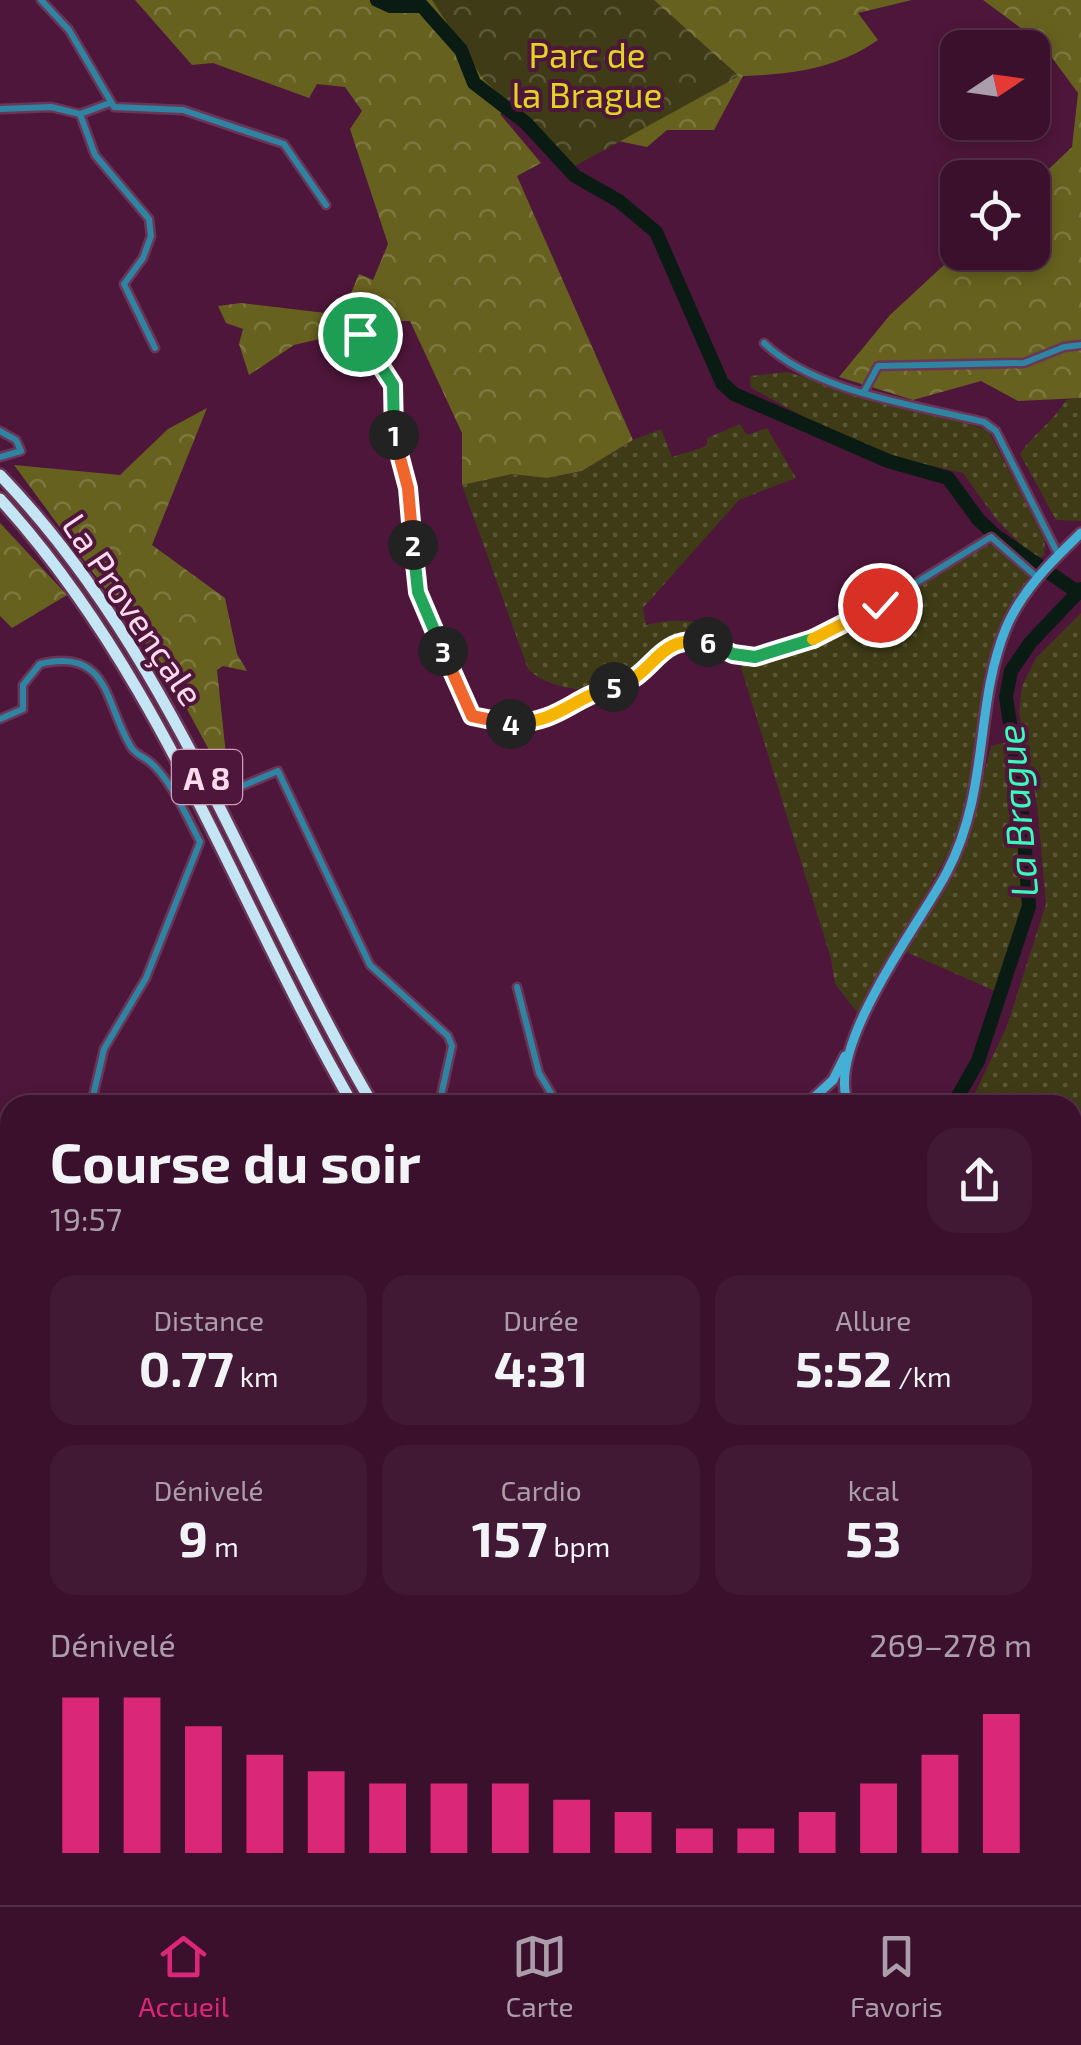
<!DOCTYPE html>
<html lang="fr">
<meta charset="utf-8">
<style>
:root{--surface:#3a102c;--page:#411934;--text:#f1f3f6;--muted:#ab9da9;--line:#543048;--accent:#db2777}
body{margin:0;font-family:"Exo 2",sans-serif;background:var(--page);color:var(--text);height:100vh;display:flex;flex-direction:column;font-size:38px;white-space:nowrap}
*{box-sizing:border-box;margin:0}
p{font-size:32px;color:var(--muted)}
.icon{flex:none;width:55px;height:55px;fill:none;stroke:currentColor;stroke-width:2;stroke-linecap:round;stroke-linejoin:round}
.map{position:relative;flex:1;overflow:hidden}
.side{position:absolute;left:0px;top:1095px;width:1082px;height:810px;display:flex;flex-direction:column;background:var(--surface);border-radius:30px 30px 0 0;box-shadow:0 5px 15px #0003,0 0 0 2px var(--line)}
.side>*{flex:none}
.needle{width:65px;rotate:77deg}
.controls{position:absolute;left:940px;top:30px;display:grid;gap:20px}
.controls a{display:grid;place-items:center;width:110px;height:110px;border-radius:20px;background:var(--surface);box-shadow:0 5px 15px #0003,0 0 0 2px var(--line);font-size:50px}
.pin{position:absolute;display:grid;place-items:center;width:85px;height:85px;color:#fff;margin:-42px;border:5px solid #fff;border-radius:50%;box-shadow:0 2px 10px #0007}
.km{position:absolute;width:50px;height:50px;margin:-25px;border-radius:50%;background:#222;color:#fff;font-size:28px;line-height:50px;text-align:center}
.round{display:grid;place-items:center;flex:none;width:105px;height:105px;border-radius:30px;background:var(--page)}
.overview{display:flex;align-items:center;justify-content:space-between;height:170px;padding:0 50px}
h1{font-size:55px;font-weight:700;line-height:75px}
.metrics{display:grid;grid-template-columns:repeat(3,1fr);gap:15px;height:170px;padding:10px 50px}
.metrics div{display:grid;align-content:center;border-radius:25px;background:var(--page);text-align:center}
.metrics b{font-size:50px;font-weight:700}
.metrics small{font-size:28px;font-weight:400}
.metrics p{font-size:28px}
.chart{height:280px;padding:20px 50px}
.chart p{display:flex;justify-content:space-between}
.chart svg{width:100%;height:180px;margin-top:10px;stroke:var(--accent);stroke-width:6}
.tab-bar{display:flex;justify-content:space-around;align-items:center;height:140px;border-top:2px solid var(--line);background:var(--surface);font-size:28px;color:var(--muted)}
.tab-bar a{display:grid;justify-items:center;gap:5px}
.tab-bar .on{color:var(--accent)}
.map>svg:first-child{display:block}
.grass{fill:url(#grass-dots)}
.forest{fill:url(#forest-crowns)}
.park{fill:url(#park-crowns)}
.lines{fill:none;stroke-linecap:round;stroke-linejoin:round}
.stream{stroke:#535454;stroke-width:2.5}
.river{stroke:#091b13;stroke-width:14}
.street-casing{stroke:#6a3557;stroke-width:11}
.secondary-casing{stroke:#6a3557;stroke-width:14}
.highway-casing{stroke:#6a3557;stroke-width:16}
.street{stroke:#2e84a1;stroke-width:6}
.secondary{stroke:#45b0d6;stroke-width:9}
.highway{stroke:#c4e6f4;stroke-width:11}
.split-1-casing{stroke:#fff;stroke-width:20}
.split-2-casing{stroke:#fff;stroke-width:20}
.split-3-casing{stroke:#fff;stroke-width:20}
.split-4-casing{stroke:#fff;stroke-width:20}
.split-5-casing{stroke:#fff;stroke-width:20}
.split-6-casing{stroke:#fff;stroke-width:20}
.split-7-casing{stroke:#fff;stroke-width:20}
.split-8-casing{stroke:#fff;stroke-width:20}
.split-1{stroke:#22a559;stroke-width:12}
.split-2{stroke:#f0652b;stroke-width:12}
.split-3{stroke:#22a559;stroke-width:12}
.split-4{stroke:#f0652b;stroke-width:12}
.split-5{stroke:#f5b400;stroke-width:12}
.split-6{stroke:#f5b400;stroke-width:12}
.split-7{stroke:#22a559;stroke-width:12}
.split-8{stroke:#f5b400;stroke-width:12}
.labels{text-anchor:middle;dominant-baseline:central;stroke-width:8;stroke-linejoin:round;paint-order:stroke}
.shield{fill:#4e163a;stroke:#ca9fb7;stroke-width:2.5}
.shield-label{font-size:32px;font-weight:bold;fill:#ffdaed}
.park-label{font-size:35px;fill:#e1d425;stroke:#4e163a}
.street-label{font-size:35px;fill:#ffdaed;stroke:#4e163a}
.water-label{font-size:38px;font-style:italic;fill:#39fbbb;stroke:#4e163a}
</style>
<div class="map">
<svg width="1081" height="1905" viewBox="0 0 1081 1905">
<defs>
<pattern id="grass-dots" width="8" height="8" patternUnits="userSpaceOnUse" patternTransform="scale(2.5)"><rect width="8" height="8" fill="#3e3b16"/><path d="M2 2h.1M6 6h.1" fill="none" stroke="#5b5738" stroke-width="1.8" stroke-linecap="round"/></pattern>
<pattern id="forest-crowns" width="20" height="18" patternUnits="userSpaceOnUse" patternTransform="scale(2.5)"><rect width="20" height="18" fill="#66611f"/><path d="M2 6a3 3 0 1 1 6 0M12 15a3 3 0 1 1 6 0" fill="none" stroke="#7d7740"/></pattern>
<pattern id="park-crowns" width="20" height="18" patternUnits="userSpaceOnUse" patternTransform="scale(2.5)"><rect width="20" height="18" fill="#3e3b16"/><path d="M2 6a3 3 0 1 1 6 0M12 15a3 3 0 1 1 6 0" fill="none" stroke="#5b5738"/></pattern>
</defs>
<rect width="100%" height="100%" fill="#4e163a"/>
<!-- grass -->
<g class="grass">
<path d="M787,372l201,58 57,109 -1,17 -10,2 -38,-39 -33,-46 -61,-14 -83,-34 -68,-37 -1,-12z"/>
<path d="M1081,398v123l-25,-1 -36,-66c14,-21 33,-32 46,-54z"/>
<path d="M740,424l7,11 20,-7 29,50 -57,22 -96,108 3,17c40,-10 74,-3 101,31 -26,-10 -47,-23 -76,-14 -19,6 -19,21 -32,33 -27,23 -87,18 -111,-6l-66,-184 50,-11 35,4 35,-7 51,-31 28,-11 11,28 35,-11v-8z"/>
<path d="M982,544c19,0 45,19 47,37l-34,64 -19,121 -19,71 -97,179 -25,-32 -4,-25 -92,-298 11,1 99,-35z"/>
<path d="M1081,613v505l-8,-2 -1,-11h-49l-48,-12 32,-67 39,-122 -9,-99 -18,-93 3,-26 14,-28z"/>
<path d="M1007,742l18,160 -30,89 -89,-39 60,-105 25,-101z"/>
</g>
<!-- forest -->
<g class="forest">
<path d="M135,0h777l-54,13 20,27c-42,29 -85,34 -135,36l-29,54h-47l-20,17 -48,-10 -64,-54 -35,31 41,49 -24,13 116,264 -51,31 -35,7 -35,-4 -50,11v-52l-52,-112h-55l-23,15 -38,9 -45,30 -10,-31 4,-15 -17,-6 -8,-17 23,-3 93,11 13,-11 12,-29 14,6 15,-36 -38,-115 12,-18 -17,-24 -28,-3 -8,14 -96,-35 -21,2z"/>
<path d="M983,0h98v398l-63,3 -37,-20 -68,19 -74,-23 51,-62 68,-63h74l1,-68 39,-37 6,-54 -37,-50z"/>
<path d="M207,408l-55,137 73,53 12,56 10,17 -24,-5 -6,4 9,85 -4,19 -54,-100 -154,-209 106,10 48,-46z"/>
<path d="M0,523l67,72 -55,33 -12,-12z"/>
<path d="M10,1737v158h11l-2,5 -19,2v-164z"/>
<path d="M267,1895h167l4,10h-166z"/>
</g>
<!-- park -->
<path class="park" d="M432,0h222l85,76 -164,90 -92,-87z"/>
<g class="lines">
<!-- stream -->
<g class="stream">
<path d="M1072,1713l9,-6"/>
<path d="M547,1905l7,-10"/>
</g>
<!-- river -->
<g class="river">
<path d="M377,0l13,6h32l39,44 13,33 52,40 49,53 44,25 37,31 66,151 12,11 154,67 60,17 30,41 18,17 83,57"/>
<path d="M953,1105l25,-44 51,-155 -8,-110 -15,-99 5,-26 19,-28 51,-54"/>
<path d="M460,1905l3,-10"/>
</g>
<!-- street casing -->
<g class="street-casing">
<g id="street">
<path d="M41,0l28,30 45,77 69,3 101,34 42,61"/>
<path d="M0,109l51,-2 29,7 30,-11"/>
<path d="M80,114l15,41 54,64 2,17 -8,22 -19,26 31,64"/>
<path d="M360,334l36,61 -2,41 14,52 10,104 44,110 10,14 16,6 55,-1 17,-6 30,-22 52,-18 25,-30 21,-6 67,18 53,-16 34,-13 149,-91 47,41"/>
<path d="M764,343c50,49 152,62 220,79l12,9 62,123"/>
<path d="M864,392l14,-26 146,-3 40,-16 17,-2"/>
<path d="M0,431l16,9 5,11 -21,6"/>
<path d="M0,719l23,-10v-24l17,-21c70,-17 65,41 91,83 5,8 12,9 19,15 21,18 37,55 50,80l-54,136 -42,71 -13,56"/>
<path d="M242,786l36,-15 92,194 78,71 4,10 -13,59"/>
<path d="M517,987l22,86 19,32"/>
<path d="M0,1423l10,3"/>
<path d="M0,1578l10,24"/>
<path d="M1004,1895l10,10"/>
<path d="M930,1905l28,-10"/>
</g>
</g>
<!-- secondary casing -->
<g class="secondary-casing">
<g id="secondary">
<path d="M833,1080l12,-24"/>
<path d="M812,1104l13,-3 13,4"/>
<path d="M806,1105l27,-25"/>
<path d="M849,1105c-27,-55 72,-183 98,-233 43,-82 27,-166 59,-244 16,-38 46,-67 75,-95"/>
<path d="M1072,1271l9,3"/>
<path d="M0,1541l10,7"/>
<path d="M0,1569l10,-6"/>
<path d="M1072,1859l9,-22"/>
<path d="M1054,1905l4,-10"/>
</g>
</g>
<!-- highway casing -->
<g class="highway-casing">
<g id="highway">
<path d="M0,475c174,181 248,418 373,630"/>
<path d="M0,499c163,179 234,400 353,606"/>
<path d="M1072,1613l9,2"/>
<path d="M1072,1632l9,2"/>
</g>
</g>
<!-- street -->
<use href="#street" class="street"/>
<!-- secondary -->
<use href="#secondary" class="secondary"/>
<!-- highway -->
<use href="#highway" class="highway"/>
</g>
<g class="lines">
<!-- split-1 casing -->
<g class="split-1-casing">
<path id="split-1" d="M360,334l33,51 1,50"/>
</g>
<!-- split-2 casing -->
<g class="split-2-casing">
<path id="split-2" d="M394,435l14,53 5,57"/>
</g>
<!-- split-3 casing -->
<g class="split-3-casing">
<path id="split-3" d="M413,545l5,47 25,59"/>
</g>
<!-- split-4 casing -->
<g class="split-4-casing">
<path id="split-4" d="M443,651l29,65 39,8"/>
</g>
<!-- split-5 casing -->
<g class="split-5-casing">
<path id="split-5" d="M511,724c52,-3 59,-26 103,-37"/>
</g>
<!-- split-6 casing -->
<g class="split-6-casing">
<path id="split-6" d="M614,687c44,-12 40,-53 94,-45"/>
</g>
<!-- split-7 casing -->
<g class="split-7-casing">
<path id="split-7" d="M708,642l25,12 22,3 58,-18"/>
</g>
<!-- split-8 casing -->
<g class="split-8-casing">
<path id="split-8" d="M813,639l67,-34"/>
</g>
<!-- split-1 -->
<use href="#split-1" class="split-1"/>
<!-- split-2 -->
<use href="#split-2" class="split-2"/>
<!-- split-3 -->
<use href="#split-3" class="split-3"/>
<!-- split-4 -->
<use href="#split-4" class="split-4"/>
<!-- split-5 -->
<use href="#split-5" class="split-5"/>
<!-- split-6 -->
<use href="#split-6" class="split-6"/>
<!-- split-7 -->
<use href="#split-7" class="split-7"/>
<!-- split-8 -->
<use href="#split-8" class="split-8"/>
</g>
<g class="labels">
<!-- shield labels -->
<rect class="shield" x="172" y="750" width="70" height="54" rx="8"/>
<g class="shield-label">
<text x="207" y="777">A 8</text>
</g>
<!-- park labels -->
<g class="park-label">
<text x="587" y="54">Parc de<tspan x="587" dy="40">la Brague</tspan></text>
</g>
<!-- street labels -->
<g class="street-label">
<text transform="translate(134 609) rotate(56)">La Provençale</text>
</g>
<!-- water labels -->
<g class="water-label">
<text transform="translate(1016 811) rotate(-95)">La Brague</text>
</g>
</g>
</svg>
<div class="controls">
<a><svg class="needle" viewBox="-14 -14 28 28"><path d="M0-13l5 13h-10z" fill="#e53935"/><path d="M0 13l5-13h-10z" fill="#ab9da9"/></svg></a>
<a><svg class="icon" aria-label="locate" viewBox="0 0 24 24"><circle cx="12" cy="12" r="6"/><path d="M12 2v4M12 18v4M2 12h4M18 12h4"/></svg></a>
</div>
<div class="pin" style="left:360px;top:334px;background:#1e9e55"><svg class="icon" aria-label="arrive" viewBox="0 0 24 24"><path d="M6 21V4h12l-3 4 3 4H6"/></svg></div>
<div class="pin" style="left:880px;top:605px;background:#d93025"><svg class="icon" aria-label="check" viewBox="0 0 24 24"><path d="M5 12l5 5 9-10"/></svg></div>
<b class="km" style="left:394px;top:435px">1</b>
<b class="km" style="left:413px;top:545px">2</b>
<b class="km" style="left:443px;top:651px">3</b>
<b class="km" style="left:511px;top:724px">4</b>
<b class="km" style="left:614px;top:687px">5</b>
<b class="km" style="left:708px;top:642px">6</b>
<section class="side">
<div class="overview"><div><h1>Course du soir</h1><p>19:57</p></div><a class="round"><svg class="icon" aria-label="share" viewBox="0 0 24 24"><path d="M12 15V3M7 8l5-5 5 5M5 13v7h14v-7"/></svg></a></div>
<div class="metrics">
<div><p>Distance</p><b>0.77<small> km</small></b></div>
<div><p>Durée</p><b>4:31</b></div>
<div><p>Allure</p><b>5:52<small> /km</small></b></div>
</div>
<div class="metrics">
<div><p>Dénivelé</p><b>9<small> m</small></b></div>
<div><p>Cardio</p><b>157<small> bpm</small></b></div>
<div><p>kcal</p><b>53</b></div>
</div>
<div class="chart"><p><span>Dénivelé</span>269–278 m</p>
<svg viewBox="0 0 160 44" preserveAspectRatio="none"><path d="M5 44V6M15 44V6M25 44V13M35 44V20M45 44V24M55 44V27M65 44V27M75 44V27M85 44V31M95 44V34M105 44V38M115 44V38M125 44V34M135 44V27M145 44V20M155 44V10"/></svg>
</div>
</section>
</div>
<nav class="tab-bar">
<a class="on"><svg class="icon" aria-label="home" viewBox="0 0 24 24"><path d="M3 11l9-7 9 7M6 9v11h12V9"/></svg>Accueil</a>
<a><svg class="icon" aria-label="map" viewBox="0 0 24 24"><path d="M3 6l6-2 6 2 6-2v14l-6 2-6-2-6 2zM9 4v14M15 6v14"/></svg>Carte</a>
<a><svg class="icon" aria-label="saved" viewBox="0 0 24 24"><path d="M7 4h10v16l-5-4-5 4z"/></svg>Favoris</a>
</nav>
